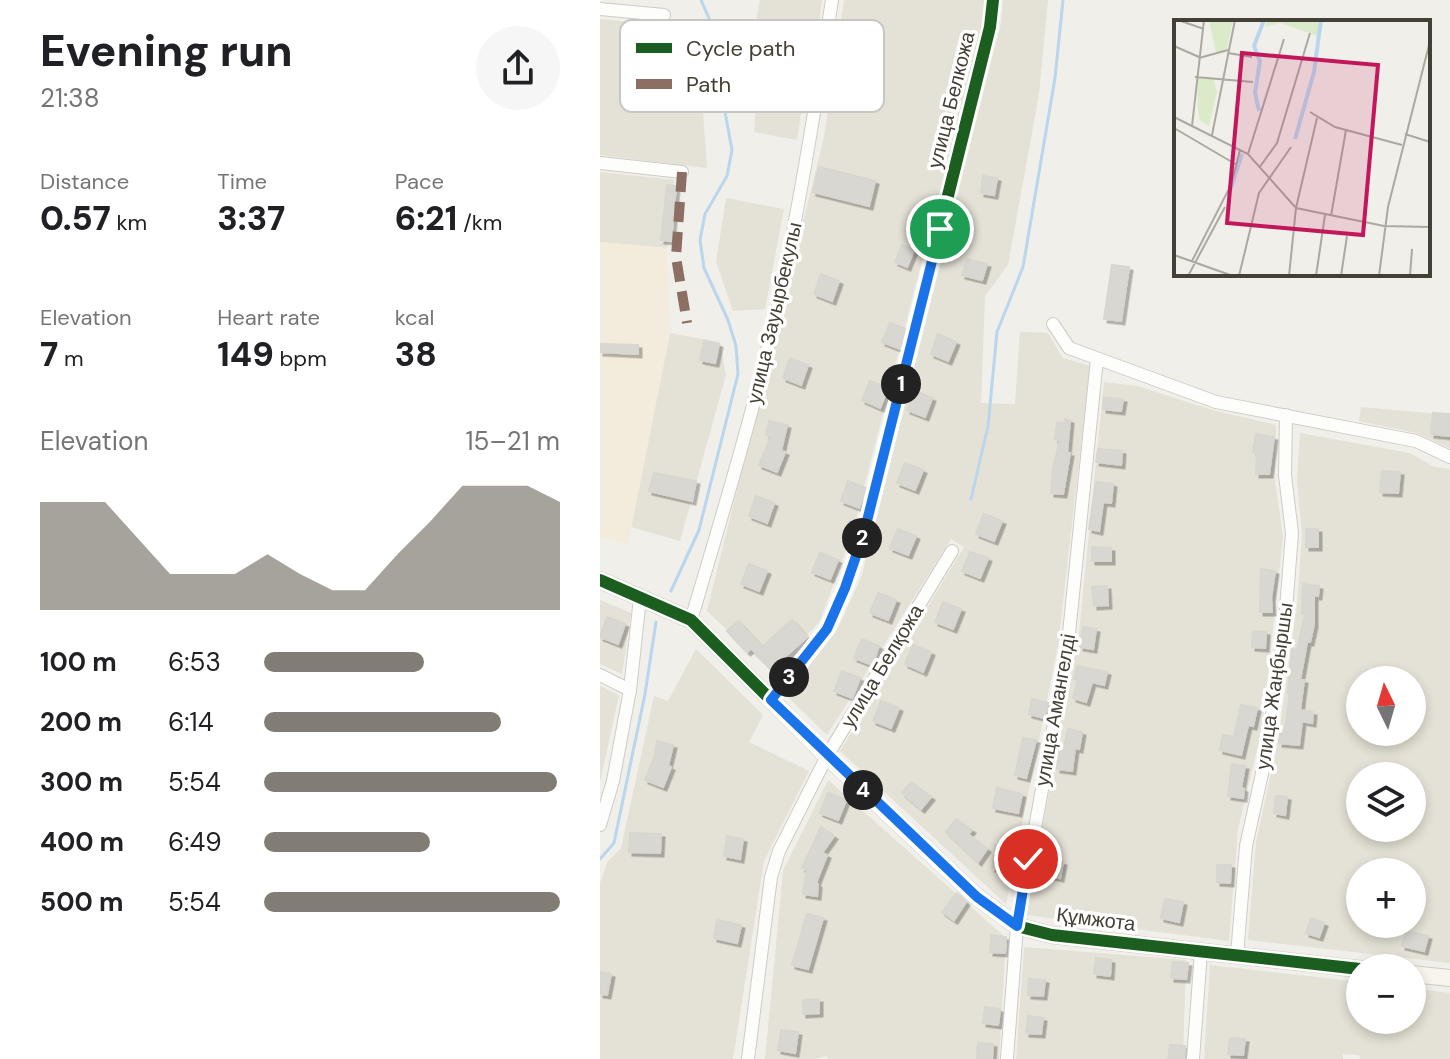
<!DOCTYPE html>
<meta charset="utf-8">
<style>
:root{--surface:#fff;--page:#f6f6f6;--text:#202124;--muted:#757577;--accent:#817d74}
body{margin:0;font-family:"DM Sans",sans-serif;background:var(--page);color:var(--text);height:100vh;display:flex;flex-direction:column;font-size:30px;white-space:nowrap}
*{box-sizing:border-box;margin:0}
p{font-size:26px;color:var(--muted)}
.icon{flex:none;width:44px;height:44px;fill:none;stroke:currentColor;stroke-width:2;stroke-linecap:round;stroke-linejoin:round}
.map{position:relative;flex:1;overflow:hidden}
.drawer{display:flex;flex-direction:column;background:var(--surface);width:600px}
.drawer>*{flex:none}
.needle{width:52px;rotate:355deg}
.controls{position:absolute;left:746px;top:666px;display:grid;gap:16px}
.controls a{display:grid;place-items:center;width:80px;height:80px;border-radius:50%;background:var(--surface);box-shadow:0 4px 12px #0003;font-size:40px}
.pin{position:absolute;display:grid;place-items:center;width:68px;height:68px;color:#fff;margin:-34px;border:4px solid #fff;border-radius:50%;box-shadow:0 2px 8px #0007}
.km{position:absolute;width:40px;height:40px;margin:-20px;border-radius:50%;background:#222;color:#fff;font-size:22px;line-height:40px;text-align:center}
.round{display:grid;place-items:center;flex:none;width:84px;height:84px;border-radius:42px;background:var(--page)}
.head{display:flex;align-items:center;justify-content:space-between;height:136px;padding:0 40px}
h1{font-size:44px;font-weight:800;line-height:60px}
.metrics{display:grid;grid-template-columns:repeat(3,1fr);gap:12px;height:136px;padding:8px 40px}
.metrics div{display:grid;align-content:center}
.metrics b{font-size:34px;font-weight:800}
.metrics small{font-size:22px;font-weight:400}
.metrics p{font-size:22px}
.chart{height:224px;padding:16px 40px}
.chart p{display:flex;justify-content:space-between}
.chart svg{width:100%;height:144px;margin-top:8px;fill:var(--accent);opacity:.7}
ul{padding:0 40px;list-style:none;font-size:26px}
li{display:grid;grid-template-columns:128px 96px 1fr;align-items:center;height:60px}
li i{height:20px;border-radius:10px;background:var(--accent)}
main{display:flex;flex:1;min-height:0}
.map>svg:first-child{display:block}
.residential{fill:#e4e1d6;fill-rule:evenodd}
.commercial{fill:#f3ebdc}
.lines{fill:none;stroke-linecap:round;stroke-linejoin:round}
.stream{stroke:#bad6ed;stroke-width:3}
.building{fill:#d9d7d1;stroke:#d8d6cf;stroke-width:2;filter:url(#shadow)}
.street-casing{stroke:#ceccc7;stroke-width:14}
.secondary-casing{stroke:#ceccc0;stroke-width:18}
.street{stroke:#fdfdfc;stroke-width:12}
.secondary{stroke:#f7f5ee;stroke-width:16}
.quiet{stroke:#8d6e63;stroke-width:10;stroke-dasharray:20 10;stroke-linecap:butt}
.cycleway-casing{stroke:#fff;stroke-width:17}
.cycleway{stroke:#1b5e20;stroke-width:12}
.route-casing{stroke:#fff;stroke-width:16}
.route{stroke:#1a73e8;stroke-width:10}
.labels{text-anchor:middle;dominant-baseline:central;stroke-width:7;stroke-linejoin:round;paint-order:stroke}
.street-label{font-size:20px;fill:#454035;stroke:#fff}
.inset-river{fill:none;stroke:#bad6ed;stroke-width:4}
.inset-road{fill:none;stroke:#aca9a1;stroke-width:2}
.view{fill:#c2185b;fill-opacity:0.15;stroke:#c2185b;stroke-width:4}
.inset-edge{fill:none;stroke:#454035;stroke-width:4}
.key{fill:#fff;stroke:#c7c6c2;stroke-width:2}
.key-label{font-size:22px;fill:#454035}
</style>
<main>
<section class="drawer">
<div class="head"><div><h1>Evening run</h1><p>21:38</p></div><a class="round"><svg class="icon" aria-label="share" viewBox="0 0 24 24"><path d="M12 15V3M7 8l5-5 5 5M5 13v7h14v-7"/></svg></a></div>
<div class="metrics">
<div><p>Distance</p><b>0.57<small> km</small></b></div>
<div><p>Time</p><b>3:37</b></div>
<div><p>Pace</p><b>6:21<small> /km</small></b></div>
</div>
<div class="metrics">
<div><p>Elevation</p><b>7<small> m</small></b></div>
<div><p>Heart rate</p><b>149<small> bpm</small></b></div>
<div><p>kcal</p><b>38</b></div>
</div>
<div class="chart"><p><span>Elevation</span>15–21 m</p>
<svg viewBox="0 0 160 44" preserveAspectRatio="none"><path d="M0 44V11L10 11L20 11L30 22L40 33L50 33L60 33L70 27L80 33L90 38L100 38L110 27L120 17L130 6L140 6L150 6L160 11V44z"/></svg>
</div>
<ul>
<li><b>100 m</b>6:53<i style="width:54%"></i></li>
<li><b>200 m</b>6:14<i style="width:80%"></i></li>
<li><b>300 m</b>5:54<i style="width:99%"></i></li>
<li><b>400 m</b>6:49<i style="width:56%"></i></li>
<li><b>500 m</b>5:54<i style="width:100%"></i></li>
</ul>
</section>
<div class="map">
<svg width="850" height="1059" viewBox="0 0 850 1059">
<defs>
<filter id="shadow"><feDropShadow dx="3.5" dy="3.5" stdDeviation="0" flood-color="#0004"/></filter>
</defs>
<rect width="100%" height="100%" fill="#f0efe9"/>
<!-- residential -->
<g class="residential">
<path d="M160,0h62l-7,50 -62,-14z"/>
<path d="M244,0h140l-2,25 -129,506 -33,90 -48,51 -65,-61 117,-474z"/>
<path d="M403,0h45l-9,94 -31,171 -23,31 -4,107 34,1 5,-72 28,1 15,25 27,8 -32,280 -52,258 -166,-153 124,-204 -13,-8 -124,196 -40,-39 52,-70 23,-51 139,-552z"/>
<path d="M0,19l97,10 10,139 -107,-13z"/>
<path d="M158,76l48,2 -9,62 -43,-8z"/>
<path d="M0,172l74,8 -7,68 -67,-6z"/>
<path d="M126,198l58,11 -19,100 -32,2 -17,-49z"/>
<path d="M70,333l50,9 6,33 -46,166 -49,-14z"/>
<path d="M504,382l34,4 74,24 64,15 -1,55 8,57 -21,192 -24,100 -9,112 -203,-26 53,-282z"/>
<path d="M761,407l89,8v33l-34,-15 -57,-12z"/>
<path d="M700,433l110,20 24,14 16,2v494l-202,-23 8,-98 22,-101 19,-136 5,-70 -5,-55zM760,680h52v52h-52zM760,776h52v52h-52zM760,872h52v52h-52z"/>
<path d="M0,600l31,13 -9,61 -22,-10z"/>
<path d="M96,649l67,66 -14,27 60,29 -45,90 -31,198h-133v-176l8,-22 13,-13 33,-152 14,5z"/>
<path d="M0,686l19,9 -19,87z"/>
<path d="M228,780l178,158 -7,121h-171l-2,-3 -10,3h-51l18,-188z"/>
<path d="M424,947l162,13 -3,99h-167z"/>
<path d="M610,965l150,17v38h52v-32l38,5v66h-90l-1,-4 -16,-1v5h-139z"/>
</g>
<!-- commercial -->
<path class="commercial" d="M0,242l67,6 3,85 -42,212 -28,-9z"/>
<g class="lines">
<!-- stream -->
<g class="stream">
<path d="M371,499l17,-73 9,-94 26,-65 32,-189 8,-78"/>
<path d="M71,591l28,-61 39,-156 -2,-28 -8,-26 -24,-52 -4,-28 5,-26 22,-38 5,-26 -7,-38 -7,-73 -17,-39"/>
<path d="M0,859l14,-16 31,-149 11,-72"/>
</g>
</g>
<!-- building -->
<g class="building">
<path d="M219,167l56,14 -6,25 -56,-14z"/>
<path d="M383,176l14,2 -3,17 -13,-2z"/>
<path d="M67,185l9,1 -5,55 -10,-1z"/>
<path d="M302,245l12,5 -7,17 -12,-5z"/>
<path d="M367,259l20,5 -5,16 -20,-5z"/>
<path d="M512,265l17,2 -8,54 -17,-2z"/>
<path d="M221,274l18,7 -7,20 -18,-7z"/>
<path d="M290,323l16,6 -6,20 -18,-7z"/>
<path d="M338,334l18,8 -8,19 -17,-7z"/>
<path d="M104,341l15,3 -4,19 -15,-3z"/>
<path d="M0,344l38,1v9l-38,-2z"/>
<path d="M190,358l18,7 -7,20 -18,-7z"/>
<path d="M270,381l18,7 -8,20 -18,-8z"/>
<path d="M315,391l17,7 -7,19 -18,-7z"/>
<path d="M504,398l19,1 -2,12 -18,-2z"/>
<path d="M833,413l17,1v22l-19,-2z"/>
<path d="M465,419l5,1 -3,33h3l-7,41 -12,-1 2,-25 7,-28 -5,-1 2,-16h7z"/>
<path d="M169,421l18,4 -6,26 4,1 -8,20 -18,-7 12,-29 -5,-1z"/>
<path d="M656,434l18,3 -5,37h-13l1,-21 -4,-1z"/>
<path d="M498,449l24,2 -1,14 -25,-3z"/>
<path d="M305,463l18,7 -8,20 -18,-7z"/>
<path d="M782,471l18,1 -2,21 -18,-1z"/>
<path d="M54,473l42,8 -4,20 -43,-10z"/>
<path d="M248,481l18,7 -7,20 -18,-7z"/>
<path d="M496,482l17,2 -2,19 -8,-1 -4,29 -10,-2z"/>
<path d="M156,496l18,7 -7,20 -18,-7z"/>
<path d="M384,514l18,7 -8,20 -18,-7z"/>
<path d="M298,529l18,7 -8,19 -18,-7z"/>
<rect x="706" y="529" width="12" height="18"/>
<path d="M492,547l19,1v13h-19z"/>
<path d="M370,552l18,6 -8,20 -18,-7z"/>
<path d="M220,553l18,7 -8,19 -18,-7z"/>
<path d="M149,564l18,7 -8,20 -18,-7z"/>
<path d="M661,569l14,2 -4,27 1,14h-12z"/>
<path d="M703,584l16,2 -1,10 -4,-1v29l-4,18h-3l-7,38h4l-4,30 13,2 -1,11 -10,-2 -3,24 -20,-2 2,-14 4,1 5,-36 -2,-1 4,-44 5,1 8,-36h-3z"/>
<path d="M507,586l1,19 -14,1 -2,-19z"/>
<path d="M278,593l18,7 -8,20 -18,-7z"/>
<path d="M343,602l18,7 -8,20 -18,-7z"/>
<path d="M7,617l18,7 -7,20 -18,-7z"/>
<path d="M192,620l15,17 -36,32 -20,-21 -4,4 -20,-21 11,-10 24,26z"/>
<path d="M483,627l13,2 -3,20 -13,-2z"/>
<path d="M653,631l13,1 -1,16 -13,-1z"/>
<path d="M262,639l17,7 -7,19 -18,-7z"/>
<path d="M313,645l18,7 -8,20 -18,-8z"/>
<path d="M477,666l30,6 -3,13 -12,-3 -6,20 -13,-4 5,-18 -4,-1z"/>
<path d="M242,671l18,7 -8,20 -18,-7z"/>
<path d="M432,699l16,4 -4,15 -15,-4z"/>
<path d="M281,701l18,7 -8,20 -18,-7z"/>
<path d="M641,705l16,3 -4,18 -5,-1 -7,30 -21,-5 3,-15 11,2z"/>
<path d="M468,729l14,3 -3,17 -4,-1 -3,23 -15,-2 2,-17h4z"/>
<path d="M423,738l13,2 -10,38 -11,-3z"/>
<path d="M57,741l16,4 -5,21 3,1 -8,20 -18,-7 10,-25z"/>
<path d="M632,764l13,2 -4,22 3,1 -1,9 -15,-2z"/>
<path d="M311,782l20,15 -10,12 -19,-16z"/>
<path d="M397,788l25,6 -4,19 -25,-5z"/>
<path d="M228,793l18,7 -8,20 -18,-7z"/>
<path d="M676,796l11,1 -2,18 -11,-2z"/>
<path d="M356,819l16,11 -4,4 19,15 -9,13 -32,-30z"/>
<path d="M221,827l13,9 -12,17 5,2 -11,28 2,1 -1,12 -14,-2 4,-25 -5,-1z"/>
<path d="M30,833l31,1 -1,19 -31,-1z"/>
<path d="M127,836l16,3 -3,20 -16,-3z"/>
<path d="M396,846l11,2 -4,22 -11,-2z"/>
<path d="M444,858l19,4 -3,16 -19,-4z"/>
<path d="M617,865h14l-1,18 -13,-1z"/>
<path d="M357,893l9,9 -12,18 -12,-8z"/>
<path d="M565,899l18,3 -4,20 -18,-4z"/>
<path d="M207,914l16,4 -15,51 -16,-4z"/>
<path d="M711,918l13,5 -5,14 -13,-4z"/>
<path d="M117,920l24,5 -4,18 -23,-5z"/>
<path d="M806,931l22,5 -4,15 -22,-5z"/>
<path d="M391,935l15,2 -1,16 -15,-1z"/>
<path d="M496,958l15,2 -1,16 -16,-2z"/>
<path d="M573,962l15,1 -2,16 -15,-1z"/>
<path d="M0,972l11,2 -4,21 -7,-1z"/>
<path d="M429,979l16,1 -2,16 -15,-1z"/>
<path d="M219,999v14l-16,1v-14z"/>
<path d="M385,1007l15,2 -2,16 -15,-2z"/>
<path d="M428,1016l15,2 -2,16 -15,-1z"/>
<path d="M181,1030l17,2 -3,21 -17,-3z"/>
<path d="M630,1038l15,1 -2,16 -15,-1z"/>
<path d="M378,1043l15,1 -1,15h-15z"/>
<path d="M570,1045l15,1 -1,13h-16z"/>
</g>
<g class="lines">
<!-- street casing -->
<g class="street-casing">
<g id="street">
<path d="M0,9l64,6"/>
<path d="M0,163l82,9"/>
<path d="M453,324l16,24 147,54 200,39 34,16"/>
<path d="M91,620c31,-104 63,-209 87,-315 22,-101 38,-203 54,-305"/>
<path d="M0,675l30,15"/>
<path d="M171,700l56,-71 18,-41 19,-55 126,-506 3,-27"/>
<path d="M0,825l13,-44 17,-91 10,-92"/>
<path d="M637,955l9,-109 21,-95 18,-129 7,-89 -7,-58 1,-60"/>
<path d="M148,1059l23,-182 8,-26 48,-95 125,-205"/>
<path d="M407,1059l10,-133 50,-273 30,-294"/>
<path d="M593,1059l8,-107"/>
</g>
</g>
<!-- secondary casing -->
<g class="secondary-casing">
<g id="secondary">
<path d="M0,580l91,40 136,136 150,141 40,29 35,9 308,34"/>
<path d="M812,974l38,4"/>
</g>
</g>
<!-- street -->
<use href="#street" class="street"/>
<!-- secondary -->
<use href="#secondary" class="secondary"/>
<!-- quiet -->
<path class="quiet" d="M82,172l-6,85 11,66"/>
<!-- cycleway casing -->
<g class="cycleway-casing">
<g id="cycleway">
<path d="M0,580l91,40 136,136 150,141 40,29 35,9 308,34"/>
<path d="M171,700l56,-71 18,-41 19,-55 126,-506 3,-27"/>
</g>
</g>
<!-- cycleway -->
<use href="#cycleway" class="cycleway"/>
</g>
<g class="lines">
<!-- route casing -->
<g class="route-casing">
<path id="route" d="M340,229l-76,304 -19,55 -18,41 -56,71 206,197 40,29 11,-67"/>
</g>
<!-- route -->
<use href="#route" class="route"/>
</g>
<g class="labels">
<!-- street labels -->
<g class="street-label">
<text transform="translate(351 100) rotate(-76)">улица Белкожа</text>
<text transform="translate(174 313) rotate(-77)">улица Зауырбекулы</text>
<text transform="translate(282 666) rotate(-59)">улица Белқожа</text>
<text transform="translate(674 686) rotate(-82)">улица Жаңбыршы</text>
<text transform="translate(455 710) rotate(-80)">улица Амангелді</text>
<text transform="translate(496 919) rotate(7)">Құмжота</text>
</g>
</g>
<!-- overview -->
<g transform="translate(574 20)">
<rect width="256" height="256" fill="#f0efe9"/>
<path d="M35,0h24l-6,29 -11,4zM93,0h52l-1,16 -38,-13 -15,4zM39,57l4,15 -8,34 -9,-5 -2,-10 -1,-32z" fill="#dbebc9"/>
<path class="inset-river" d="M85,91l-4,-18 5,-32 -6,-15 10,-26M121,119l19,-67 7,-52M56,171l12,-37"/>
<path class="inset-road" d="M4,0l26,9M0,26l25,11M54,33l24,4M25,38l29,-8M21,57l58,5M136,92l25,15 67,18M0,97l74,37 48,54 88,18 46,1M18,106l12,-106M0,108l63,37M231,114l25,8M38,115l23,-115M74,134l36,-115M85,148l18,-25 33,-110M157,196l15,-86M0,235l59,21M18,241l39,-76 9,-35M14,256l37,-69M65,256l20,-83 32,-46M115,256l7,-68 21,-90M142,256l9,-61M167,256l6,-40M205,256l9,-69 42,-166M236,256l2,-27"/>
<path class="view" d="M68,33l136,12 -15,170 -136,-12z"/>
<rect width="256" height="256" class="inset-edge"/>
</g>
<!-- legend -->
<rect x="20" y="20" width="264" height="92" rx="12" class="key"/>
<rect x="36" y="43" width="36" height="10" fill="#1b5e20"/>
<rect x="36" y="79" width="36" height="10" fill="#8d6e63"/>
<g class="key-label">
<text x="86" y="56">Cycle path</text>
<text x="86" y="92">Path</text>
</g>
</svg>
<div class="controls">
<a><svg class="needle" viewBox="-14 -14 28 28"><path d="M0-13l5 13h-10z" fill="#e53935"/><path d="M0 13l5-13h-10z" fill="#757577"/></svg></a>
<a><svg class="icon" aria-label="layers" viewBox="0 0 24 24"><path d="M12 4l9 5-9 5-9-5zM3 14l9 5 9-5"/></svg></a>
<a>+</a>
<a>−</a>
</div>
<div class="pin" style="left:340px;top:229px;background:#1e9e55"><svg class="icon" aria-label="arrive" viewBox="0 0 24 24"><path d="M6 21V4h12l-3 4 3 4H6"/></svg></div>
<div class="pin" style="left:428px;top:859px;background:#d93025"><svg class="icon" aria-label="check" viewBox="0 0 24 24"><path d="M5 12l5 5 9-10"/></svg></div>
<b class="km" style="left:301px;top:384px">1</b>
<b class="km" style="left:262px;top:538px">2</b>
<b class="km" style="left:189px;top:677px">3</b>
<b class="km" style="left:263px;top:790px">4</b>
</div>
</main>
